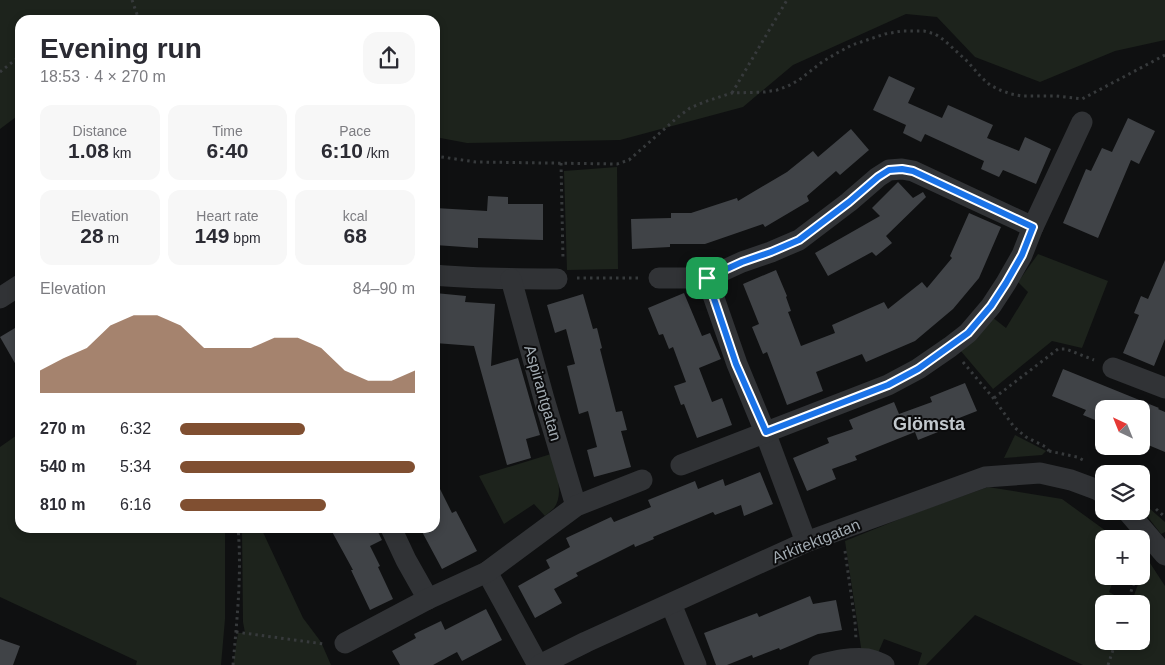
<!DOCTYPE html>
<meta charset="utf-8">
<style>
:root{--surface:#fff;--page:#f7f7f7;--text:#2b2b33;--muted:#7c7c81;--accent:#804f31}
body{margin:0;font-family:Helvetica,sans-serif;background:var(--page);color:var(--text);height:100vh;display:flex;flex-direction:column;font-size:19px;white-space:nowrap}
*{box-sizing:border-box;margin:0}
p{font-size:16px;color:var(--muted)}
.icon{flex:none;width:28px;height:28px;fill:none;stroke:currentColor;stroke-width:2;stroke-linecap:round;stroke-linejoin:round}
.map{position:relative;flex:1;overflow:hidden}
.details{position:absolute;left:15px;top:15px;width:425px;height:518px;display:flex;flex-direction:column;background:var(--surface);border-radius:15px;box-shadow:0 2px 8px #0003}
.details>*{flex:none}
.needle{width:32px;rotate:317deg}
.buttons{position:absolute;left:1095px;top:400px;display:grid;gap:10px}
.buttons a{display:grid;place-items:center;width:55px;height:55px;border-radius:10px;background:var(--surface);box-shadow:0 2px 8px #0003;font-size:25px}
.pin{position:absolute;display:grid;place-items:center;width:42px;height:42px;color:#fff;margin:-21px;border-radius:10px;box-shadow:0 2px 8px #0006}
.round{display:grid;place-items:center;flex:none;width:52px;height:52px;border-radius:15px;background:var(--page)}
.overview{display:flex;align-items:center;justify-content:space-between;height:85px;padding:0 25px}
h1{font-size:28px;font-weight:600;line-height:38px}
.metrics{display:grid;grid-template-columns:repeat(3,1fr);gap:8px;height:85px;padding:5px 25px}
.metrics div{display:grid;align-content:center;border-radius:12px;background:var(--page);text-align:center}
.metrics b{font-size:21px;font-weight:600}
.metrics small{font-size:14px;font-weight:400}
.metrics p{font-size:14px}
.chart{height:140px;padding:10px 25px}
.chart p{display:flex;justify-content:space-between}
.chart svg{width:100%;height:90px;margin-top:5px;fill:var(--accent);opacity:.7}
ul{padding:0 25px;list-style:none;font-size:16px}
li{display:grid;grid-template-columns:80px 60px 1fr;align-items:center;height:38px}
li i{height:12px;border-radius:6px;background:var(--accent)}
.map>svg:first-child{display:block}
.green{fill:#1d231c}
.building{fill:#404347}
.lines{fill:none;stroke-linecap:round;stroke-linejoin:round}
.path{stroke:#373a3c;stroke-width:3;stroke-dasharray:2.5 4;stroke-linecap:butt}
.minor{stroke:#313336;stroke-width:21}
.route-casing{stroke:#fff;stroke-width:10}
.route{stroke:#1a73e8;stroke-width:6}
.labels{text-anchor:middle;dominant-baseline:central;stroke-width:4;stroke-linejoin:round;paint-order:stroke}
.street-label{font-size:16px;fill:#a1aab1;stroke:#0b0b0c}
.neighbourhood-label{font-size:18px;font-weight:bold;fill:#c2c8cd;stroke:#0b0b0c}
</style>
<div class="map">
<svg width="1165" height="665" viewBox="0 0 1165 665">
<rect width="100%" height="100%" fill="#0f1011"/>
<!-- green -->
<g class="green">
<path d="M0,0h1165v40l-50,11 -75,31 -65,-25 -38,-40 -31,-3 -113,51 -50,42 -123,33 -153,3 -32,-6v-117h-415v94l-20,15z"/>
<path d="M617,167l1,102 -51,1 -3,-99z"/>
<path d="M1038,254l70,27 -26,67 -30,-7 -59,48 -33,-39 32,-33 14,11 22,-36 -10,-10z"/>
<path d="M20,433v95h205v91l-4,46h-85l1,-4 -137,-64v-150z"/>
<path d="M1015,435l31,16 -4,4 -38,3z"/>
<path d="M551,454c4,16 14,39 3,54 -3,3 -6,5 -9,8l-11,-12 -30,20 -25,-48z"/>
<path d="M988,487l74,12 55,40h-13v37h11l-6,16 21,12h-26v37h37v-37h-10l6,-17 11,-27 17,26v79h-82l-108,-50 -49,50h-8l4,-12 -38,-14 -6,14 -16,1 -17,-113 67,-27z"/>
<path d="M1141,501l24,21v10l-4,2 -20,-26z"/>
<path d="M242,528h19l42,90 18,24 10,23h-98l5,-32h7l-2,-11z"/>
</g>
<!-- building -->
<g class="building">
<path d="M889,76l26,12 -7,15 34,15 6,-13 45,20 -6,13 32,13 6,-14 26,12 -15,35 -33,-14 -4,7 -18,-8 3,-8 -59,-27 -4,8 -18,-9 3,-8 -33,-15z"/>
<path d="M1128,118l27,13 -16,33 -8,-4 -33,78 -35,-15 23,-54 5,2 11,-23 10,4z"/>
<path d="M851,129l18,21 -29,25 -4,-4 -29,25 2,5 -44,26 -2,-3 -58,20h-35v3l-38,2 -1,-30 40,-1v-5h20l46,-15 1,3 49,-29 26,-21 5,6z"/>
<path d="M898,182l15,16 10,-6 3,5 -40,39 6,7 -16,13 -4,-4 -44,24 -13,-23 65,-37 -8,-8z"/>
<path d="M488,196l20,1v7h35v36l-65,-2v10l-43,-3v-37l52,3z"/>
<path d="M969,213l32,14 -22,51 -26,31 -38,32 -49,21 -4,-8 -46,18 7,19 -36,14 -20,-53 -4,2 -11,-27 7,-3 -16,-40 33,-14 11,26 -1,1 5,14 -3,1 13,34 34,-13 -3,-8 52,-23 4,7 34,-27 5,6 25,-30 -2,-2z"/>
<path d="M1165,260v79l-11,27 -31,-13 16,-38 -5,-2 7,-17 7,3z"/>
<path d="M435,293l31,3 -1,6 30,2 -4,62 27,-8 22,77 -14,4 5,19 -24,7 -33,-119 -39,-3z"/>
<path d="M684,293l18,43 8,-3 11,26 -22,9 13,34 10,-4 10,27 -35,13 -13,-34 -3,1 -7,-19 12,-4 -13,-35 -4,2 -6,-15 -4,1 -11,-27z"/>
<path d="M583,294l10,35 4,-1 5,20 -2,1 16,63 6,-1 5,19 -6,1 10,36 -37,10 -7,-27 10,-3 -9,-36 -9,3 -12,-48 8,-2 -9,-35 -11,4 -8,-28z"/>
<path d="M20,325v47l-20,-35z"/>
<path d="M1063,369l96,39 -1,1 7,3v40l-24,-10v-33h-37v5l-4,8 -17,-7 3,-5 -34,-14z"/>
<path d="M965,383l12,28 -41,16 2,5 -20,8 -3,-8 -60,24 2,4 -25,9 4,10 -29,12 -14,-33 36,-15 -2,-5 26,-9 -4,-9 45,-18 5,12 33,-12 -2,-5z"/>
<path d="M760,472l13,32 -29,12 -3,-11 -26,10 -2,-3 -60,25 1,2 -19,8 -1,-3 -58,29 2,3 -24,13 8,14 -27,15 -17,-32 32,-18 -4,-8 24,-13 -4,-9 45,-21 3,5 37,-15 -3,-7 47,-19 3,8 25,-10 2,7z"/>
<path d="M435,479l17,34 4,-2 21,40 -35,18 -22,-41h15z"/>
<path d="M330,528h46l6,12 -12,6 10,20 -2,1 15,32 -23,11 -19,-40h2z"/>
<path d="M810,596l3,8 23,-4 6,30 -24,4 -38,16 -1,-2 -26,10 -1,-3 -25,10h-11l-12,-32 53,-20 2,4z"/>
<path d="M486,609l16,31 -40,21 -5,-9 -24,13h-33l-8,-14 24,-13 -2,-4 27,-13 4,9z"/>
<path d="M0,639l20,7 -7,19h-13z"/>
</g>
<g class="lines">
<!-- path -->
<g class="path">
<path d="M132,0l7,20"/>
<path d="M0,72l20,-16"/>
<path d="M732,93l55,-93"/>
<path d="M435,156l41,6 141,2 12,-4 49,-43 12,-9 14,-6 28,-9 33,-1 12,-2 11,-4 11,-6 23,-18 15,-9 15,-8 33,-11 17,-3h22l11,3 9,6 24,22 13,15 9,8 10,5 11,4 11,2h34l26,3 83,-44"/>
<path d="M561,163l2,97"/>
<path d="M577,278h62"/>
<path d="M963,362l31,37 20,28 12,10 20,10 3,4 1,3"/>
<path d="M994,398l64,-49h8l28,11"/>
<path d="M1049,451l28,6 6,3"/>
<path d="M1156,509l9,8"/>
<path d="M845,551l10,71 1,17"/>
<path d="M1127,604l9,-28"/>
<path d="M236,632l88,12"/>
<path d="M233,665c4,-46 9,-92 5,-137"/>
<path d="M1108,665l8,-24"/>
</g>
<!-- minor -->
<g class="minor">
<path d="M435,275c41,4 81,4 122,4"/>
<path d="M659,278h48l35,-16 29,-10 28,-12 50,-38 29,-25 11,-7 13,-1 11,2 120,56"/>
<path d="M707,278l30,86 28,68 41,110"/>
<path d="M511,279l33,120 32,107"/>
<path d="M0,298l20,-13"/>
<path d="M1113,368l52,20"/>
<path d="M681,465l207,-80 30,-16 32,-22 18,-14 23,-27 15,-23 16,-28 11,-28 49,-105"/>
<path d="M1127,511l38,44"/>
<path d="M391,528l15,32 22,39"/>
<path d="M487,572l51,93"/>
<path d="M671,604l25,61"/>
<path d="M345,643l83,-44 59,-27 89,-66 66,-26"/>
<path d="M540,665l46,-23 220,-100 179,-65 55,-4 31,7 27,10 6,4"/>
<path d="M819,665c16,-4 32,-8 49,-6 6,1 11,4 16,6"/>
</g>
</g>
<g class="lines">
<!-- route casing -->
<g class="route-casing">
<path id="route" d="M902,169l11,2 120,56 -11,28 -16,28 -15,23 -23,27 -18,13 -32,23 -30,16 -122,47 -30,-68 -29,-86 35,-16 29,-10 28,-12 50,-38 29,-25 11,-7z"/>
</g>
<!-- route -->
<use href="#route" class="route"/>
</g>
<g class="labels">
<!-- street labels -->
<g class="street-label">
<text transform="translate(543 393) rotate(74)">Aspirantgatan</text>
<text transform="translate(816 541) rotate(-22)">Arkitektgatan</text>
</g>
<!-- neighbourhood labels -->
<g class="neighbourhood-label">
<text x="929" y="424">Glömsta</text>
</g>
</g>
</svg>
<div class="buttons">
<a><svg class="needle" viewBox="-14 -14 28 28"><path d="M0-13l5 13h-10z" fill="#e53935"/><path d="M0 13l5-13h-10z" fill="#7c7c81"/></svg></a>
<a><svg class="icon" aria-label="layers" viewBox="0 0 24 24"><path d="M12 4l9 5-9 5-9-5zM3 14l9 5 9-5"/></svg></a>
<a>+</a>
<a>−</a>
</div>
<div class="pin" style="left:707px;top:278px;background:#1e9e55"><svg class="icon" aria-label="arrive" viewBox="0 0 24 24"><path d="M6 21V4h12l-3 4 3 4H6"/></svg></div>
<section class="details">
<div class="overview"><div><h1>Evening run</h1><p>18:53 · 4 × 270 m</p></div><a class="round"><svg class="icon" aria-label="share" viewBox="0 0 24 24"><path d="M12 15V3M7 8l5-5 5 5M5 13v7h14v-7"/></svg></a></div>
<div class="metrics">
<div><p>Distance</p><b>1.08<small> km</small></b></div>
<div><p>Time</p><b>6:40</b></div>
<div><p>Pace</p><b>6:10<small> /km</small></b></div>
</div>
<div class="metrics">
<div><p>Elevation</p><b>28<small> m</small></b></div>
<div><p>Heart rate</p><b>149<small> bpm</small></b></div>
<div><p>kcal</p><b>68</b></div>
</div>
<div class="chart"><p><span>Elevation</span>84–90 m</p>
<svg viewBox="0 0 160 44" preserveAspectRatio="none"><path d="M0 44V33L10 27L20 22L30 11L40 6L50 6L60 11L70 22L80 22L90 22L100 17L110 17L120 22L130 33L140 38L150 38L160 33V44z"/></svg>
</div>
<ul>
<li><b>270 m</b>6:32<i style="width:53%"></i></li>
<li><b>540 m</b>5:34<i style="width:100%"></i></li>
<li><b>810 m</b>6:16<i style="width:62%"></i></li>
</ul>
</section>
</div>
